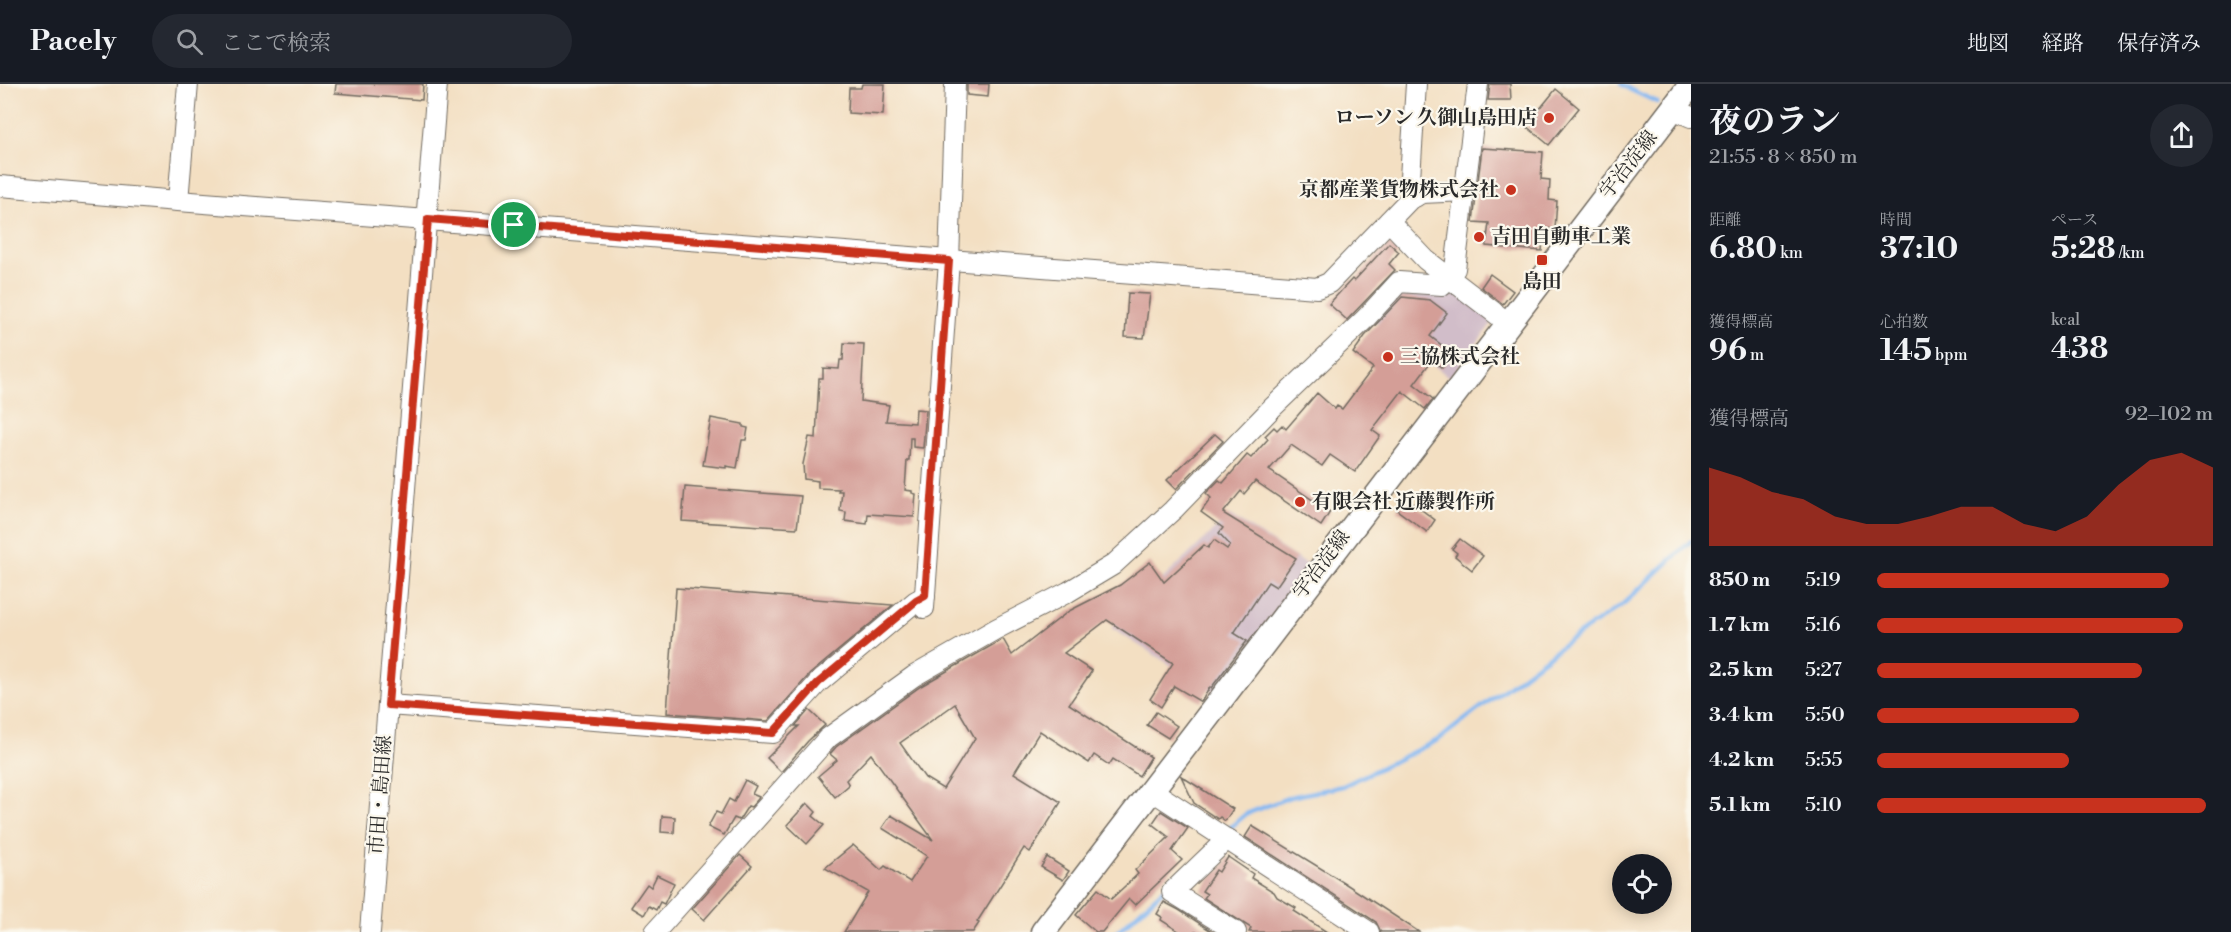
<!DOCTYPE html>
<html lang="ja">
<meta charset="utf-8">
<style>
:root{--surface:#171b24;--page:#242831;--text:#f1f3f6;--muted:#9ea1a6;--line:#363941;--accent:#c8321e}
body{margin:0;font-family:"Libre Bodoni","Noto Serif JP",serif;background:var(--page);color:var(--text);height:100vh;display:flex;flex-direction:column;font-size:22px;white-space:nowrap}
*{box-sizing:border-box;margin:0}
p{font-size:20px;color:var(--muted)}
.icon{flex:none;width:33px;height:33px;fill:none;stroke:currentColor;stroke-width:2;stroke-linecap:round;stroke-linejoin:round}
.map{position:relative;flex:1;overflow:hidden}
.drawer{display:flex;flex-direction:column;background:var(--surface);width:540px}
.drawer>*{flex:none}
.controls{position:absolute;left:1612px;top:770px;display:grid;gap:12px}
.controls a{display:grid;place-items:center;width:60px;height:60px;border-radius:50%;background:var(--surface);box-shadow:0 3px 15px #0003;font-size:30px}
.pin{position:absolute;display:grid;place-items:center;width:51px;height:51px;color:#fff;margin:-26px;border:3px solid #fff;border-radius:50%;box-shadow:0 2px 6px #0007}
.round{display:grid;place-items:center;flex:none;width:63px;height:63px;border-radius:32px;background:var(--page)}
.head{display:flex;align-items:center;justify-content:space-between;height:102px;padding:0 18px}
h1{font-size:33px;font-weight:700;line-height:45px}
.metrics{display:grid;grid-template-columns:repeat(3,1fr);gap:9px;height:102px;padding:6px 18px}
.metrics div{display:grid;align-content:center}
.metrics b{font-size:30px;font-weight:700}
.metrics small{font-size:16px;font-weight:400}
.metrics p{font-size:16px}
.chart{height:168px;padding:12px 18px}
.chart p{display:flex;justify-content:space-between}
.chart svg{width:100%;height:108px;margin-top:6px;fill:var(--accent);opacity:.7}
ul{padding:0 18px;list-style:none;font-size:20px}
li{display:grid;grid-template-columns:96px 72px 1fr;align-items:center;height:45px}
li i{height:15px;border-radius:8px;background:var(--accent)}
header{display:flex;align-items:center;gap:36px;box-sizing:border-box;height:84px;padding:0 30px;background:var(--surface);border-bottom:2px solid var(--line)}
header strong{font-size:28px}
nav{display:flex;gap:33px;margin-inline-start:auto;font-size:21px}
.search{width:420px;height:54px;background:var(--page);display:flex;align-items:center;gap:15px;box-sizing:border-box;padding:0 21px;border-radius:33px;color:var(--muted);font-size:22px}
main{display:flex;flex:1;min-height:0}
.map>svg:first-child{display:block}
.industrial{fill:#d1bdc9}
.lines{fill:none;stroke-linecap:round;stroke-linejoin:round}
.stream{stroke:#84b8f2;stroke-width:4.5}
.building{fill:#d49e97;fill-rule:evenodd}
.minor-casing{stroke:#716a60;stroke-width:22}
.major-casing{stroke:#716a60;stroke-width:27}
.minor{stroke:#fff;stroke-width:20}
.major{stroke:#fff;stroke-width:24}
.route-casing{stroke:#fff;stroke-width:12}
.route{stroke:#c8321e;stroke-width:8}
.poi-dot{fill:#c8321e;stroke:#fbf7ec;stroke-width:2}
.labels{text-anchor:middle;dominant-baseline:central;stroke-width:4.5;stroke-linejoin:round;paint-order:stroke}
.poi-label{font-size:20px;font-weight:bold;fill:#2b2b2b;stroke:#fbf7ec;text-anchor:start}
.street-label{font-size:20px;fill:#2b2b2b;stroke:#fbf7ec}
</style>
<header>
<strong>Pacely</strong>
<div class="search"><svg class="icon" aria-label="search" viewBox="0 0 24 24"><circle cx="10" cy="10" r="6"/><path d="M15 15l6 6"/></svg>ここで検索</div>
<nav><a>地図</a><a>経路</a><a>保存済み</a></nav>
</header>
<main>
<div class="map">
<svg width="1691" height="848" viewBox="0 0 1691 848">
<rect width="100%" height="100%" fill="#fbf7ec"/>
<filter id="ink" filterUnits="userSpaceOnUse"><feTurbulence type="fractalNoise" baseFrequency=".0167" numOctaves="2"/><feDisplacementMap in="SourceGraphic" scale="12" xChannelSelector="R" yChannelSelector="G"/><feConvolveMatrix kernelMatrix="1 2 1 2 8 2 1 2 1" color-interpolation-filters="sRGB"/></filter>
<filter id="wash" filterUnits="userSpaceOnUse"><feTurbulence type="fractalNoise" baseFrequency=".008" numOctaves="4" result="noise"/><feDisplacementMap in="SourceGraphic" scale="24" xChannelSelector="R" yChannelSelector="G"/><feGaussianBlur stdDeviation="1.35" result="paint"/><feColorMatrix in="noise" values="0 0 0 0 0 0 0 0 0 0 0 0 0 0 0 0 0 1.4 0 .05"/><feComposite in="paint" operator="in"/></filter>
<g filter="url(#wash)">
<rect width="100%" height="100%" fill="#f3dfc2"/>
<!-- industrial -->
<g class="industrial">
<path d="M1397,206l60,2 36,30 -43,56 -77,-59z"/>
<path d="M1230,431l79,51 -95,126 -103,-64z"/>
</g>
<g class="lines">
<!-- stream -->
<g class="stream">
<path d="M1621,0l10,6 26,12"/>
<path d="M1224,749l22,-19 44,-17 53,-11 95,-46 129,-98 55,-37 69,-64"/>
<path d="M1117,848l48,-44"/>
</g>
</g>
<g id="blocks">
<!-- building -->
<g class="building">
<path d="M336,0h87l-1,16 -87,-7z"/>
<path d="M862,0h23l-2,31 -35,-2 1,-25h12z"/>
<path d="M967,0h22l-1,13 -21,-2z"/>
<path d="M1490,0h20l1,16h-23z"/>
<path d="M1556,5l23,19 -30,37 -23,-19z"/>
<path d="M1482,64l61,4 -2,27 9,1 -1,20 8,1 -2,28 -11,-1 -2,23 -56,-5 3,-23 -16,-1z"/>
<path d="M1389,159l10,9 -10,12 6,6 -48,50 -18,-16 23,-25 2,2z"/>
<path d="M1490,190l23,17 -10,13 -22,-17z"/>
<path d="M1128,209l22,1 -6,44 -19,-1z"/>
<path d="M1402,213l28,3 17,13 -17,23 23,18 -11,14 -10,-8 -18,24 19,15 -8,10 -23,-18 -30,39 8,6 -25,36 -25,-17 -8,11 -31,-21 -22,25 61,42 -9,14 -66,-45 -11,13 -3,-3 -18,22 73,45 -20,29 -8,-5 -34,51 13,8 -36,47 -1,-1 -9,15 -27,-16 -13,21 -11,-8 23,-36 -66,-43 -43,33 28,18 -23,33 82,53 -12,19 -26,-17 -4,6 -15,-10 -5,8 -49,-32 -26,42 47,29 -31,50 -6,-4 -47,74 2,1 -6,9h-129l24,-40 -43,-24 28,-23 28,25 4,-4 25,16 17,-26 -45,-28 9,-13 42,25 -62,-86 -25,26 3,5 -14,12 -17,-21 19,-16 -7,-6 6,-7 85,-61 82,-47 9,16 57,-44 51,-26 30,-23 14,20 40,-37 4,3 6,-8 13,9 3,-4 -11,-12 4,-5 -22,-16 10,-14 -5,-5 13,-13 4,3 24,-28 4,3 17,-19 -3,-3 9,-9 3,3 5,-5 4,4 31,-36 18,16 2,-3 5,3 31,-41 -20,-15 12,-17zM955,620l20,34 -32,51 -18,-11 -25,-35z"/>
<path d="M844,259l20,1 -3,57 28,4 -3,16 29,2 1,-14 10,1 -3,38 -10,-1v-9h-3l-1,22h-2l-2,30 7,1v2l4,1 -2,23 -46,-3 -1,10 -22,-3 1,-9 -6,-1 2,-20h-4l1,-2 -21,-1v-7l-14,-2 -1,-15 6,-27 7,1 3,-60h4v-10l16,1 1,-9h3z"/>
<path d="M711,334l32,6v3l5,1 -2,12h-4l-5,28 -11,-2v2l-23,-3z"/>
<path d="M1215,350l8,7 -47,48 -9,-9z"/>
<path d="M685,403l116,9 -4,32 -115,-7z"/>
<path d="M1406,414l29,22 -8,12 -30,-22z"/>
<path d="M1460,455l23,17 -11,14 -17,-14 2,-3 -5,-4z"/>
<path d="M676,504l217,17 -83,69 -42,47 -101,-8z"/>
<path d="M809,626l16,15 -17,16 -27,31 -14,-14 32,-32h-4z"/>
<path d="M1156,628l21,14 -9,12 -21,-13z"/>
<path d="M1181,692l52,33 -8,12 -5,-4 -2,2 -24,-16z"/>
<path d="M745,696l11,6 -4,8 7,3 -1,2 -7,8 -3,-1 -9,14 -5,-2 -10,17 -16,-8 8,-15 5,2 8,-15 5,3z"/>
<path d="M807,719l9,9 -3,4 11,9 -17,19 -20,-19z"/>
<path d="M1161,727l27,17 -16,23 10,9 -47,45 -6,-6 -27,33h-6l-20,-17 22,-26 13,10 27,-25 -3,-4 34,-33 -17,-13z"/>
<path d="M662,732l13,1 -1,16 -13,-1z"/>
<path d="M1252,742l91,56 76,50h-38l-5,-10 -131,-85z"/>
<path d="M740,771l12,11 -48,54 -12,-11z"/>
<path d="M1047,773l22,14 -6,9 -22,-13z"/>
<path d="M1228,773l25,17 -2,4 23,14 3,5 19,11 -2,3 33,21h-78l2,-4 -47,-30 3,-4 -5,-3 14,-21 3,2z"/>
<path d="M657,791l17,8 -10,21 -4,-2 -4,8 -7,-4 -5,9 -13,-8 16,-23 4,3z"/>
<path d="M1164,818l15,8 34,22h-33l-19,-12 1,-3 -5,-3z"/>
</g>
</g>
</g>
<g filter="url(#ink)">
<use href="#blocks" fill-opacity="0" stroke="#716a60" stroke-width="1.5"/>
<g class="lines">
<!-- minor casing -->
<g class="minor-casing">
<g id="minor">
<path d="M1673,25l18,8"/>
<path d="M0,102l178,15 1139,87 12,-5 81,-84 12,-6 44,-2"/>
<path d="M1415,113l-5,-19 6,-94"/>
<path d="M178,117l10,-117"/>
<path d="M1389,137l37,39 82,63"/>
<path d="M924,524l25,-347 6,-177"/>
<path d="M388,621l385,28 45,-50 98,-82 9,-5"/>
<path d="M1151,706l218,142"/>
<path d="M1227,755l-55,53 64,40"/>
<path d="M370,848l67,-848"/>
<path d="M655,848l173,-194 86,-62 82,-47 72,-37 45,-27 60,-55 98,-101 94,-90 34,-37 43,3 13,-16 23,-185"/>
</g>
</g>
<!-- major casing -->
<g class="major-casing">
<path id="major" d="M1043,848l648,-847"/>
</g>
<!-- minor -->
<use href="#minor" class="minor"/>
<!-- major -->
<use href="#major" class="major"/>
</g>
</g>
<g class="lines" filter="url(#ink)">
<!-- route casing -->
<g class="route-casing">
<path id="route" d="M428,135l521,42 -24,335 -9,5 -98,82 -45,50 -385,-28z"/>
</g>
<!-- route -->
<use href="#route" class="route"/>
</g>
<!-- markers -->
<g class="poi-dot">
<circle cx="1549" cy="34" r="6"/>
<circle cx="1511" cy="106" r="6"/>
<circle cx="1479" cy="153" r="6"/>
<rect x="1536" y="170" width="12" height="12" rx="3"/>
<circle cx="1388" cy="273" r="6"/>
<circle cx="1300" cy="418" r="6"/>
</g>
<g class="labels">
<!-- poi labels -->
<g class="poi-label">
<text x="1537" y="34" text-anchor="end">ローソン 久御山島田店</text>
<text x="1499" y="106" text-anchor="end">京都産業貨物株式会社</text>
<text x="1491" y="153">吉田自動車工業</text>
<text x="1542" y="198" text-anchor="middle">島田</text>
<text x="1400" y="273">三協株式会社</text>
<text x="1312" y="418">有限会社 近藤製作所</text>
</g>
<!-- street labels -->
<g class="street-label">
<text transform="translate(1629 81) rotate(-52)">宇治淀線</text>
<text transform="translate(1322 481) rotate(-53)">宇治淀線</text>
<text transform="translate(381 711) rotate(-86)">市田・島田線</text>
</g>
</g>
</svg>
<div class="controls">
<a><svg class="icon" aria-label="locate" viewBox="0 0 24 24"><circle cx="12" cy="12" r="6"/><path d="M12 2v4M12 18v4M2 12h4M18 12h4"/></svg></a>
</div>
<div class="pin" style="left:514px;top:141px;background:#1e9e55"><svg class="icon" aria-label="arrive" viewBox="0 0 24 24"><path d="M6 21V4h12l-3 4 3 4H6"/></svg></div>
</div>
<section class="drawer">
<div class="head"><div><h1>夜のラン</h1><p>21:55 · 8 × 850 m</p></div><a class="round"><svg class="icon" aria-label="share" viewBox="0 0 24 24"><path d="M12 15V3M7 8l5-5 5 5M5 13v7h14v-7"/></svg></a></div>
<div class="metrics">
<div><p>距離</p><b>6.80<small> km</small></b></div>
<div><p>時間</p><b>37:10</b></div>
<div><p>ペース</p><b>5:28<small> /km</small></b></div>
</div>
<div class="metrics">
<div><p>獲得標高</p><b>96<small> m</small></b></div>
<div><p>心拍数</p><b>145<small> bpm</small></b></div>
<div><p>kcal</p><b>438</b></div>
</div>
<div class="chart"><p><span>獲得標高</span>92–102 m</p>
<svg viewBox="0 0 160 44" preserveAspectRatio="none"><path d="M0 44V12L10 16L20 22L30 25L40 32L50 35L60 35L70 32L80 28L90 28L100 35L110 38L120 32L130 19L140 9L150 6L160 12V44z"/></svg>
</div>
<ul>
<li><b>850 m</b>5:19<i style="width:87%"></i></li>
<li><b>1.7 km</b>5:16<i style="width:91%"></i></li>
<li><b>2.5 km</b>5:27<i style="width:79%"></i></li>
<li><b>3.4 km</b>5:50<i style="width:60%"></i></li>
<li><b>4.2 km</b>5:55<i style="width:57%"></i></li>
<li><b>5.1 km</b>5:10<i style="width:98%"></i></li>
</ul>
</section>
</main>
